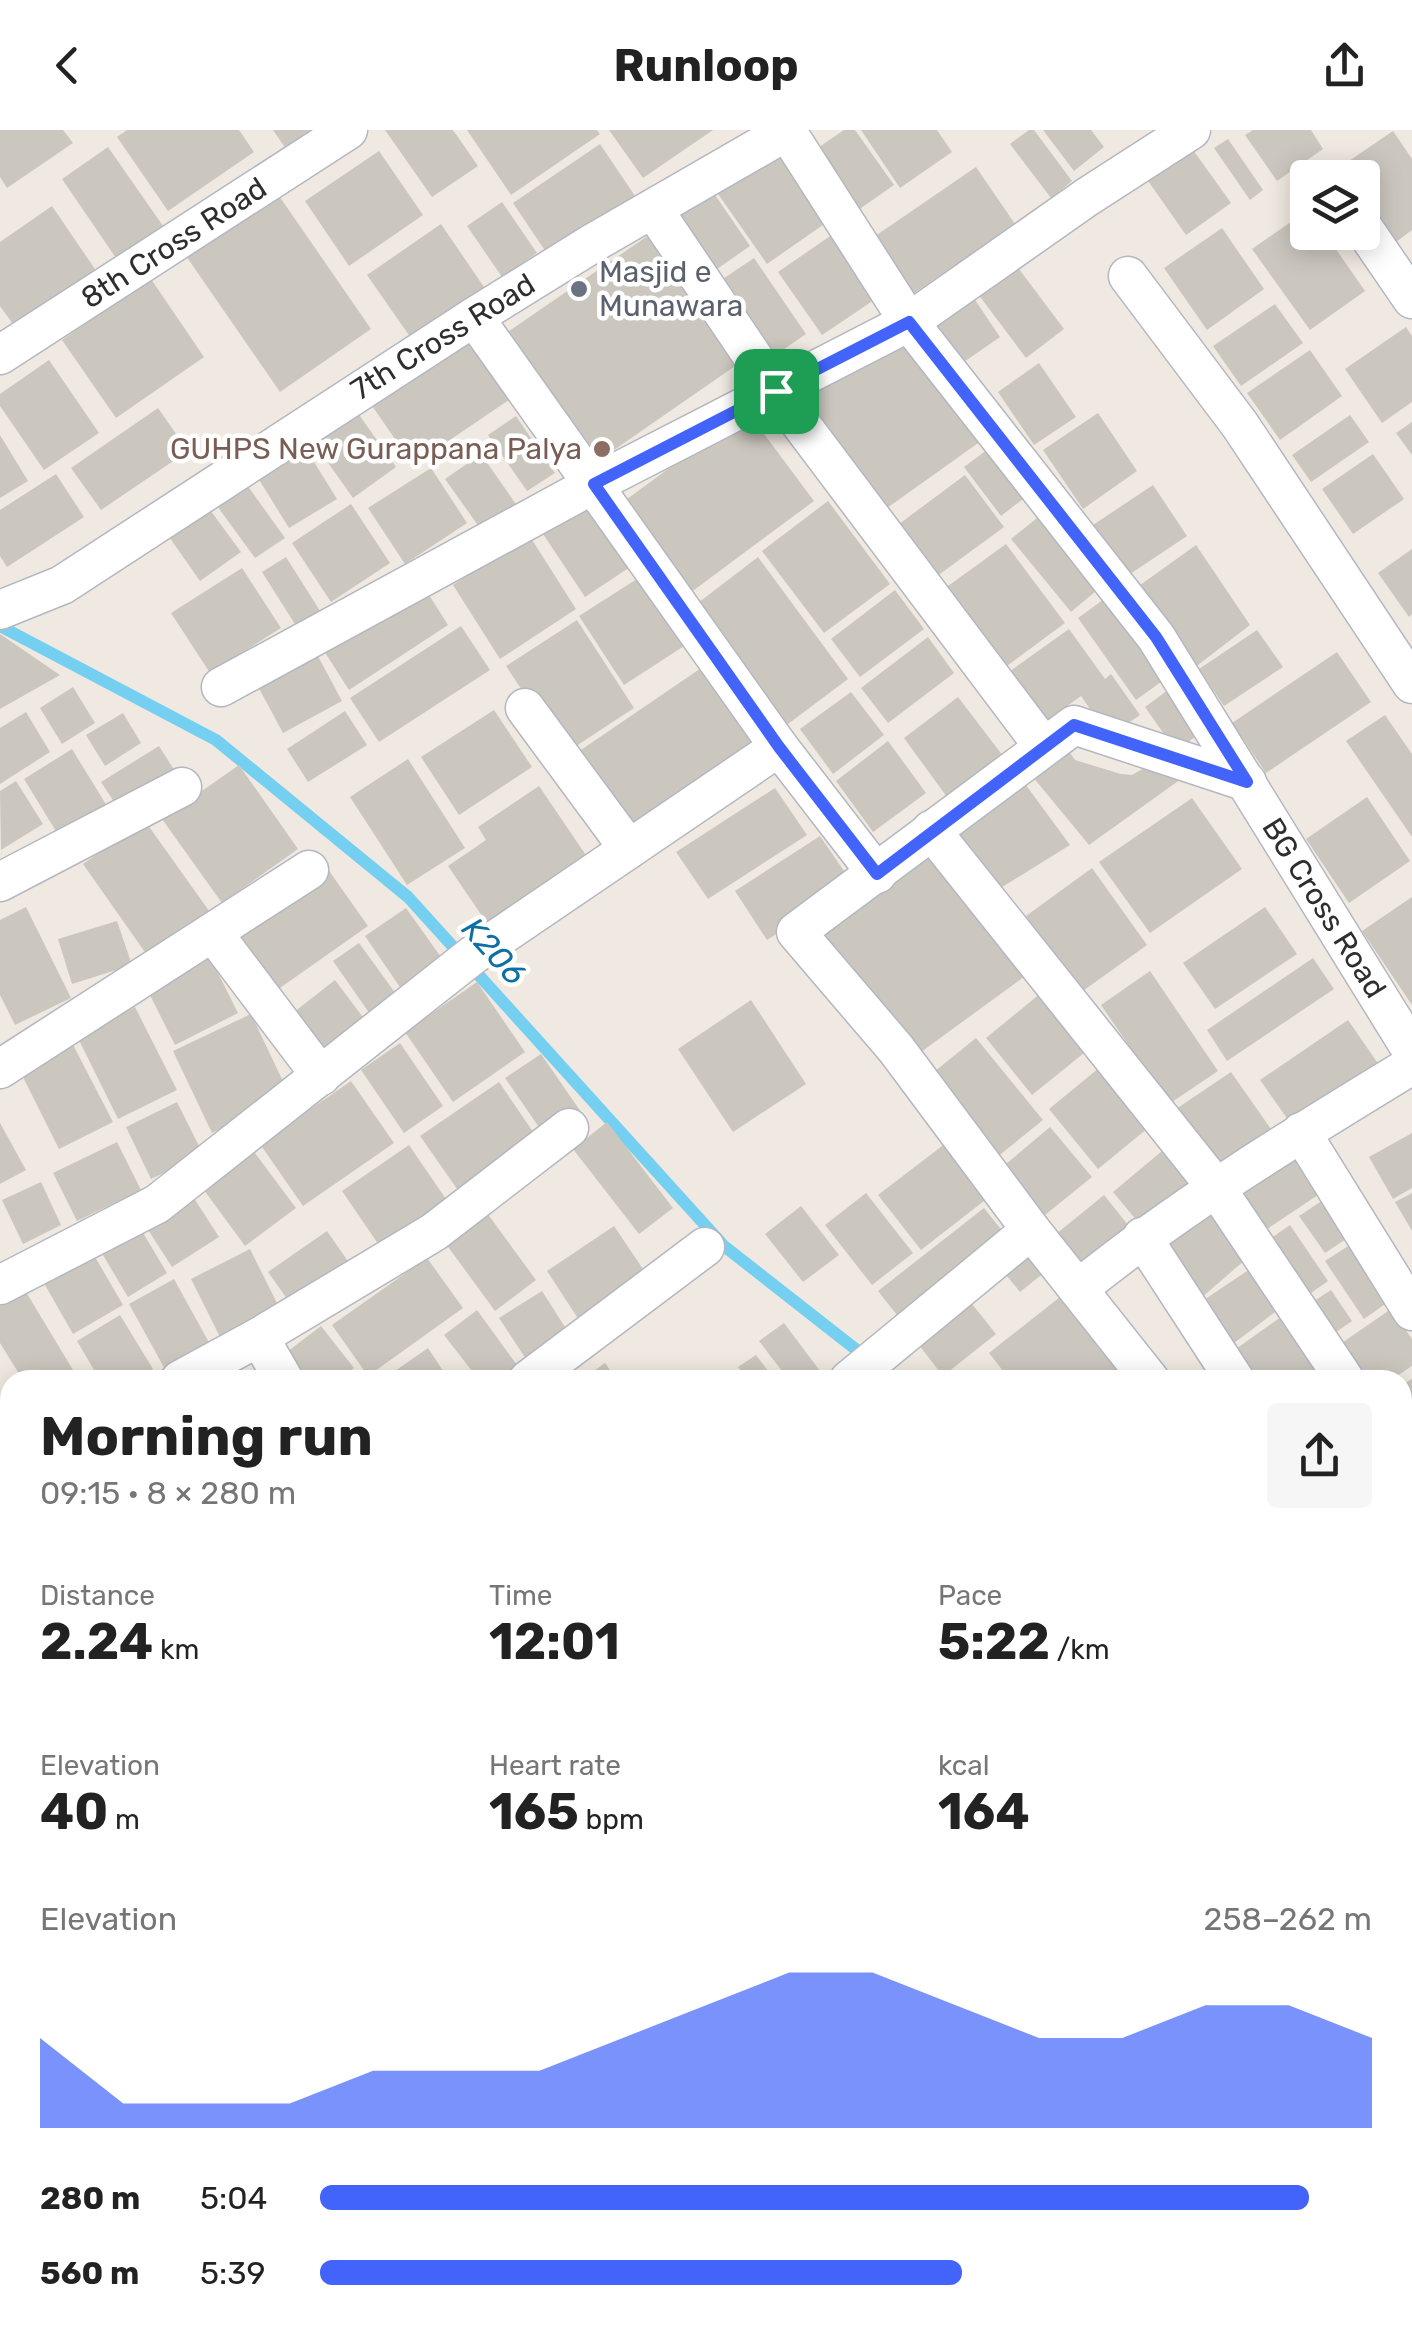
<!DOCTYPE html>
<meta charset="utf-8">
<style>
:root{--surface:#fff;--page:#f6f6f6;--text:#222;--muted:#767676;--accent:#4264fb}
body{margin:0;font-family:Rubik,sans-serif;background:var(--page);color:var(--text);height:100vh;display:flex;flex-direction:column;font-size:38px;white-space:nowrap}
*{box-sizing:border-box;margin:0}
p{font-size:32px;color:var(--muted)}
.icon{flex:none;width:55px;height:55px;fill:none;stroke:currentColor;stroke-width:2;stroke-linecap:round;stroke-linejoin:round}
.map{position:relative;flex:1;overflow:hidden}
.drawer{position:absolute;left:0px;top:1240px;width:1412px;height:962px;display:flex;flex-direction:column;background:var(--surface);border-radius:30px 30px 0 0;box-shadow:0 5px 25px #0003}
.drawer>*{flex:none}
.buttons{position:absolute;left:1290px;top:30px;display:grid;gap:20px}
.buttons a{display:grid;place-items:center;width:90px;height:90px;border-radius:10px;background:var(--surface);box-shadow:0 5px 25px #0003;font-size:50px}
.pin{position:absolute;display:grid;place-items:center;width:85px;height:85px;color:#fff;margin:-42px;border-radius:20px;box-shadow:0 5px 15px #0006}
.round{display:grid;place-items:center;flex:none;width:105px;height:105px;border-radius:10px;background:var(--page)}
.head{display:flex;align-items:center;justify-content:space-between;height:170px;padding:0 40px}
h1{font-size:55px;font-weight:700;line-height:75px}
.stats{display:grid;grid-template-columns:repeat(3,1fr);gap:15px;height:170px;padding:10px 40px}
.stats div{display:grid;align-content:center}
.stats b{font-size:50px;font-weight:700}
.stats small{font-size:28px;font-weight:400}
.stats p{font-size:28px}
.chart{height:280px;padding:20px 40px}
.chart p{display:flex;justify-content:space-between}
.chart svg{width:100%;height:180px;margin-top:10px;fill:var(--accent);opacity:.7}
ul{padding:0 40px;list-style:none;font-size:32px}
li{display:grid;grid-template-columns:160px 120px 1fr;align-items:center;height:75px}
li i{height:25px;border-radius:12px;background:var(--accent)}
header{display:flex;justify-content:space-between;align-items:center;height:130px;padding:0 40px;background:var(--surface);font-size:45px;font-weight:700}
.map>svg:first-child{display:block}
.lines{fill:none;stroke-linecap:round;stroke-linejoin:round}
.stream{stroke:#75cff0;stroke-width:12}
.building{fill:#cbc7bf}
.service-casing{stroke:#b4b7c1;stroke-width:24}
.minor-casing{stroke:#b4b7c1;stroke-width:41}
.service{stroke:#fff;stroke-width:20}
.minor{stroke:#fff;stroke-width:38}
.route-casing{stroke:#fff;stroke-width:20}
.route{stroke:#4264fb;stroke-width:12}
.worship-dot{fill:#6b7280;stroke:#fff;stroke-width:4}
.education-dot{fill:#8d6e63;stroke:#fff;stroke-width:4}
.labels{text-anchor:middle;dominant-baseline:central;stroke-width:9;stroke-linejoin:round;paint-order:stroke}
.street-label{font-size:30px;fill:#2e2e2e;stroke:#fff}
.worship-label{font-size:30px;fill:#5b616d;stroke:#fff;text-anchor:start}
.education-label{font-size:30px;fill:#785e54;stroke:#fff;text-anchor:end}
.water-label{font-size:32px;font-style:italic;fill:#0d6fa3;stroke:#fff}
</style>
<header><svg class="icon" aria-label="back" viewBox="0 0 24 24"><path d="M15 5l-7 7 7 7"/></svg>Runloop<svg class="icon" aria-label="share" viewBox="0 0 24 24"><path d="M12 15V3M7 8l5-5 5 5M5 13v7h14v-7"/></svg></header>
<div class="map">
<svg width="1412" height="2201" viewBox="0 0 1412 2201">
<rect width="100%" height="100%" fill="#efe9e1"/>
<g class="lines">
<!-- stream -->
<g class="stream">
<path d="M0,496l216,114 192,157 316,349 171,134"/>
<path d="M1402,1390h10"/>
</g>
</g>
<!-- building -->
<g class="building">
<path d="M0,0h63l10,13 -66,45 -7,-11z"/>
<path d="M127,0h112l15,22 -86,59 -51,-74z"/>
<path d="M273,0h40l-27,19z"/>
<path d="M385,0h68l25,36 -46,31z"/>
<path d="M467,0h130l3,4 -89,61z"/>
<path d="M609,0h104l-70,48z"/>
<path d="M844,0h11l39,55 -43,30 -42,-61z"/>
<path d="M861,0h76l15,22 -52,36z"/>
<path d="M1029,0h5l38,51 -21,17 -41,-54z"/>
<path d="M1043,0h48l13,17 -30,24z"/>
<path d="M1253,0h58l12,19 -46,32 -32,-46z"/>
<path d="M1393,1l19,28v71l-16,12 -34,-49v-15h-10l-9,-13z"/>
<path d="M1228,9l35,51 -13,10 -36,-52z"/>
<path d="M600,14l35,52 -87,59 -35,-52z"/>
<path d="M108,17l55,79 -47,32 -54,-79z"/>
<path d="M780,17l50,73 -63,44 -51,-73z"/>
<path d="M1191,17l40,56 -45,32 -40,-57z"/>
<path d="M379,21l44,64 -74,51 -44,-65z"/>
<path d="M976,37l39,57 -108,74 -39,-57z"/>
<path d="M275,60l96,139 -91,63 -96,-139z"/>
<path d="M713,62l37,54 -43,30 -38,-54z"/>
<path d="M502,72l35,51 -35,24 -35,-51z"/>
<path d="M52,76l49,72 -81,56 -20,-28v-64z"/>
<path d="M1308,80v22h16l41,59 -55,39 -58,-81z"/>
<path d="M441,94l45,66 -73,51 -46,-66z"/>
<path d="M1222,98l42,61 -57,41 -43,-62z"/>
<path d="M836,102l44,64 -58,39 -44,-63z"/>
<path d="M649,105l89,129 -150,104 -89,-130z"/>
<path d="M754,128l52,76 -42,29 -53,-76z"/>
<path d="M1016,135l48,64 -38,29 -48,-64z"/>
<path d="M151,149l53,78 -88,61 -54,-78z"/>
<path d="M969,161l31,46 -39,27 -31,-46z"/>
<path d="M1275,174l28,39 -62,43 -28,-40z"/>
<path d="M1406,197l6,9v66l-30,21 -37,-54z"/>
<path d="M902,201l79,110 -94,67 -80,-109z"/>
<path d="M467,202l45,66 -99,67 -45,-65z"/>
<path d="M1310,220l32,46 -62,44 -33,-47z"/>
<path d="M49,230l50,73 -55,37 -44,-64v-12z"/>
<path d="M1039,233l37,54 -42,28 -36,-53z"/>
<path d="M350,272l46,65 -43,31 -46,-65z"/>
<path d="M158,278l30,43 -87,59 -30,-42z"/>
<path d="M747,281l67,90 -124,92 -67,-91z"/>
<path d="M1098,283l39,58 -54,38 -40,-59z"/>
<path d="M1350,285l19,27 -58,40 -19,-27z"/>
<path d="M516,286l39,57 -28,18 -39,-56z"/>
<path d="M1412,292v33l-16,-22z"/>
<path d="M0,305l28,46 -28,17z"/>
<path d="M301,311l36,58 -48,29 -36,-58z"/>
<path d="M995,314l37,48 -31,24 -37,-49z"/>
<path d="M481,324l37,53 -36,24 -37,-52z"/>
<path d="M1373,324l31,45 -51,35 -31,-45z"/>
<path d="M431,338l36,55 -62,41 -37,-56z"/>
<path d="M56,344l28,43 -77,50 -7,-11v-46z"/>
<path d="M965,345l39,52 -75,55 -38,-52z"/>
<path d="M242,348l43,60 -30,20 -43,-59z"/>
<path d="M1153,355l34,51 -60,40 -34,-51z"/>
<path d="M828,371l62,83 -66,49 -62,-82z"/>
<path d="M205,373l36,49 -41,29 -35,-50z"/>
<path d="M351,374l39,59 -59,39 -39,-59z"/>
<path d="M589,374l41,63 -45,30 -42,-63z"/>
<path d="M1037,388l59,73 -25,21 -60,-73z"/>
<path d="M529,405l47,74 -76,50 -47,-74z"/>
<path d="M1006,414l59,79 -69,51 -59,-80z"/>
<path d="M1196,415l54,80 -56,43 -58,-80z"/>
<path d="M1412,419v65l-3,3 -31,-44z"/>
<path d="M286,427l36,57 -24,15 -36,-57z"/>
<path d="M758,427l90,122 -64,48 -90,-121z"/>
<path d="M242,438l39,60 -71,45 -39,-60z"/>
<path d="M640,447l44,69 -60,39 -45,-69z"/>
<path d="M424,457l24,38 -99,65 -25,-39z"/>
<path d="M895,460l29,39 -64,48 -29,-38z"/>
<path d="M1114,462l58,82 -36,26 -58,-82z"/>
<path d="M577,490l57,88 -70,46 -58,-88z"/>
<path d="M461,496l29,44 -111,72 -29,-44z"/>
<path d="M1069,499l36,50 6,-5 29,41 -31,21 -28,-40 -47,34 -35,-51z"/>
<path d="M1257,500l26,37 -59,39 -25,-37z"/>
<path d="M0,504l60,41 -60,34z"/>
<path d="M928,507l26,36 -66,50 -27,-35z"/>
<path d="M313,517l29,54 -59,32 -29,-54z"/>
<path d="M1337,522l34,50 -105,71 -34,-50z"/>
<path d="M710,532l54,81 -133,89 -53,-80z"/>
<path d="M73,557l22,36 -33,21 -22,-36z"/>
<path d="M1172,557l31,44 -27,20 -31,-44z"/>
<path d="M851,562l33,43 -51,39 -33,-45z"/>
<path d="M958,567l45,59 -56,41 -43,-59z"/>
<path d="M494,580l38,57 -73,48 -38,-58z"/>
<path d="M345,581l22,34 -59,37 -21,-33z"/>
<path d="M26,582l24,40 -50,32v-56z"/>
<path d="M123,583l18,30 -36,23 -19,-31z"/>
<path d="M1385,585l27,39v83l-66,-96z"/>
<path d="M888,611l38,52 -53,39 -37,-51z"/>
<path d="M159,616l19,30 -58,35 -19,-29z"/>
<path d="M1065,616l10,14 46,14 11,1 12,-7 37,11 -92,66 -61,-74z"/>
<path d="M72,619l38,62 -48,30 -38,-62z"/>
<path d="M408,629l57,89 -58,37 -57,-88z"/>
<path d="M239,635l59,84 -76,54 -60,-84z"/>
<path d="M1020,647l50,68 -79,49 -43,-64z"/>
<path d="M16,651l27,43 -42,26 -1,-59z"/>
<path d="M539,656l53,78 -99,68 -45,-66 38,-26 -8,-13z"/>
<path d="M775,658l32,47 -99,64 -32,-47z"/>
<path d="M1367,667l43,64 -61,42 -43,-64z"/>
<path d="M1192,668l50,71 -92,64 -51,-71z"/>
<path d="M145,691l72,101 -63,43 -71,-101z"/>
<path d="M820,706l33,48 -86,56 -32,-49z"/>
<path d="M929,718l95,129 -114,83 -94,-129z"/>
<path d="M327,738l41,58 -98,69 -42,-57z"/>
<path d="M1092,738l55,77 -67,48 -54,-77z"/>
<path d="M1412,767v108l-50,-74z"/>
<path d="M26,777l45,91 -56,27 -15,-30v-75z"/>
<path d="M1265,777l32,47 -82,55 -32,-46z"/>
<path d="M406,778l42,59 -42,29 -41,-60z"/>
<path d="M117,791l15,44 -60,19 -14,-45z"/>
<path d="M359,813l45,62 -27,19 -44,-63z"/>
<path d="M210,827l28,56 -63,32 -28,-56z"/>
<path d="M1313,828l21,31 -107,72 -20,-31z"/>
<path d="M1150,841l68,100 -49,33 -68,-99z"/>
<path d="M335,850l33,44 -46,36 -33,-44z"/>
<path d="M477,852l48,70 -72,50 -48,-70z"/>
<path d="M1047,858l47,57 -62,50 -46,-57z"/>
<path d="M751,870l55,84 -73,48 -55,-83z"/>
<path d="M135,877l42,83 -59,29 -41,-83z"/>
<path d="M251,884l39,82 -78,37 -39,-82z"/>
<path d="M1348,890l31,45 -88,59 -31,-44z"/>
<path d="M69,907l44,85 -54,27 -43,-86z"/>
<path d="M976,908l67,82 -47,38 -67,-82z"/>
<path d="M400,913l43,63 -39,27 -43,-63z"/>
<path d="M541,924l40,58 -36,24 -40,-58z"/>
<path d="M1110,929l49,60 -61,50 -49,-60z"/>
<path d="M1231,942l42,60 -59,40 -41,-61z"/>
<path d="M351,951l43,62 -91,63 -43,-62z"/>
<path d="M499,952l41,60 -78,54 -42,-60z"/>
<path d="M177,972l26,52 -52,25 -25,-52z"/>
<path d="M607,992l66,86 -34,26 -66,-85z"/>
<path d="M0,993l26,47 -26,14z"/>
<path d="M1050,997l42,50 -52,42 -40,-50z"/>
<path d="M1412,1003v55l-19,11 -24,-42z"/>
<path d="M117,1012l24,48 -64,31 -24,-48z"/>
<path d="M946,1013l43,54 -68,53 -43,-55z"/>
<path d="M1299,1013l31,44 -72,48 -31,-43z"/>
<path d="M409,1015l41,60 -67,46 -41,-60z"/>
<path d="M1168,1016l30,36 -56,45 -29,-35z"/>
<path d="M252,1019l44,59 -51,38 -44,-60z"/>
<path d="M41,1052l20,43 -38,19 -21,-44z"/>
<path d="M866,1063l47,60 -41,32 -47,-60z"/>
<path d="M1412,1063v38l-17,-29z"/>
<path d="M1332,1064l26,37 -33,22 -26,-37z"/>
<path d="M192,1065l27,42 -47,30 -27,-42z"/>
<path d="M1104,1065l32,40 -54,43 -32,-39z"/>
<path d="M801,1076l38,49 -36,27 -38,-48z"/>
<path d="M984,1078l27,34 -106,83 -27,-34z"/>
<path d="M1208,1079l38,50 -46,40 -41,-46z"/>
<path d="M487,1083l49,67 -41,31 -49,-67z"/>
<path d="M136,1091l31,52 -39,24 -31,-52z"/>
<path d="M1290,1095l38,56 -27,19 -38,-56z"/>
<path d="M614,1096l37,55 -68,45 -36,-55z"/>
<path d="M327,1101l27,39 -59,40 -27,-38z"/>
<path d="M1359,1109l39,56 -34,24 -39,-58z"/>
<path d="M1028,1110l22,28 -30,24 -23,-28z"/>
<path d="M250,1119l31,62 -59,30 -31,-62z"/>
<path d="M91,1120l32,55 -50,29 -32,-56z"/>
<path d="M427,1128l36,50 -95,68 -36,-51z"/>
<path d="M1253,1137l26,42 -54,41 -30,-44z"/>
<path d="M174,1149l37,67 -45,25 -37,-67z"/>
<path d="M23,1157l56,93h-56l-23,-37v-43z"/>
<path d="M1331,1160l21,31 -23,16 -21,-32z"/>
<path d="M542,1161l30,47 -42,27 -31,-47z"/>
<path d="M1065,1163l63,81 -8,6h-110l-21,-27z"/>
<path d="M968,1169l28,35 -53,42 -28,-36z"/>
<path d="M1391,1179l21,30v27l-21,14h-33l-22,-33z"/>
<path d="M477,1180l40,55 -20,15h-18l-35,-45z"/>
<path d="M1288,1182l48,68h-93l-17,-24z"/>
<path d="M120,1185l33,54 -18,11h-35l-23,-39z"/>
<path d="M784,1193l36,48 -11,9h-20l-30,-39z"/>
<path d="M321,1196l33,42 -16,12h-42l-17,-22z"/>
<path d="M428,1218l21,32h-67z"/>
<path d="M756,1225l19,25h-27l-10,-13z"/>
<path d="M605,1233l12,17h-36z"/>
<path d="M1412,1249v60l-10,6v-60z"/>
<path d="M10,1347v45l-10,-26v-16z"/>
<path d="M0,1427l10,26 -10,6z"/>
<path d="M10,1481v90l-10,4v-90z"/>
<path d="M1402,1530l10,2v277l-10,-2z"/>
<path d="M10,1579v63l-10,-25v-34z"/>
<path d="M0,1785l10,25v160l-10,4z"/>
<path d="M0,2065l10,28 -10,5z"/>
<path d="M10,2143v49h131l3,9h-144v-54z"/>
<path d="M205,2192h96l3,9h-96z"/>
<path d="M320,2192h66l2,9h-75l-2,-6z"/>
<path d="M438,2192h96l3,9h-105l-2,-5z"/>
<path d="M603,2192h82l4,7 -103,2z"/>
<path d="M700,2192h33l-17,9h-12z"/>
<path d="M756,2192h20l5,9h-41z"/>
<path d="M1044,2192h332l-13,9h-313z"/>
</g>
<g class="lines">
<!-- service casing -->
<g class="service-casing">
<g id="service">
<path d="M1402,1453l10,1"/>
<path d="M991,2192l6,9"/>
</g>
</g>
<!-- minor casing -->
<g class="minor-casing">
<g id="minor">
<path d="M786,0l123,192 247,315 256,414"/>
<path d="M653,79l123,182 267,355"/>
<path d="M1362,96l50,73"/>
<path d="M1128,146l112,149 172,259"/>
<path d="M474,187l305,430 98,127"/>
<path d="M0,225l348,-225"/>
<path d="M0,480l62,-25 412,-268 119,-74 196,-113"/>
<path d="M221,557l373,-203 315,-162 178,-125 104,-67"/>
<path d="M525,578l104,141"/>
<path d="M931,700l284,356 130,194"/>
<path d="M0,752l182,-95"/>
<path d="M214,804l107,142"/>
<path d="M0,939l309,-199"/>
<path d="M1301,1002l111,179"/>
<path d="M1142,1107l93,143"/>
<path d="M0,1155l157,-81 316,-249 306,-208"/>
<path d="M1078,1159c105,-85 219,-154 334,-224"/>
<path d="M259,1207l25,43"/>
<path d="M180,1250l79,-43 175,-105 135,-104"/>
<path d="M528,1250l177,-133"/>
<path d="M849,1250l182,-150"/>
<path d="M1150,1250l-119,-150 -135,-181 -100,-117 278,-207 173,57"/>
<path d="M1402,1325l10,4"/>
<path d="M0,1339l10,-5"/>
<path d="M0,1706l10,32 -10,4"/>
<path d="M0,2134l10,-4"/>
<path d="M169,2192l3,9"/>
<path d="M410,2192l4,9"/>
<path d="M560,2192l4,9"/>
<path d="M818,2192l5,9"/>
</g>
</g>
<!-- service -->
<use href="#service" class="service"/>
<!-- minor -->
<use href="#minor" class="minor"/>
</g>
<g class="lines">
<!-- route casing -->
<g class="route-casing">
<path id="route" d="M909,192l247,315 91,145 -173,-57 -197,149 -98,-127 -185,-263z"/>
</g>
<!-- route -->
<use href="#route" class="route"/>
</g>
<!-- markers -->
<circle class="worship-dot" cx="579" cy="159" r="10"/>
<circle class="education-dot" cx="602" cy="319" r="10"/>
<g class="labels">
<!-- street labels -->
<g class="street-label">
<text transform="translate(174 113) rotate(-33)">8th Cross Road</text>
<text transform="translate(443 207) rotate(-32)">7th Cross Road</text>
<text transform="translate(1324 778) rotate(58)">BG Cross Road</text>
</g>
<!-- worship labels -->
<g class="worship-label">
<text x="599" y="142">Masjid e<tspan x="599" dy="34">Munawara</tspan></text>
</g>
<!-- education labels -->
<g class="education-label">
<text x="582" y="319">GUHPS New Gurappana Palya</text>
</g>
<!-- water labels -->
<g class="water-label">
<text transform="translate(494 821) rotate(48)">K206</text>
</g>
</g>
</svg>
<div class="buttons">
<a><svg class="icon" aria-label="layers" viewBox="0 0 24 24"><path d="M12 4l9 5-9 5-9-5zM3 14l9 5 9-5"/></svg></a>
</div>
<div class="pin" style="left:776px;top:261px;background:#1e9e55"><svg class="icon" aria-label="arrive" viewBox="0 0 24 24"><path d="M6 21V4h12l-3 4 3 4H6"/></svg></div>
<section class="drawer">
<div class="head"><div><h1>Morning run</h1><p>09:15 · 8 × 280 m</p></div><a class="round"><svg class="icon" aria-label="share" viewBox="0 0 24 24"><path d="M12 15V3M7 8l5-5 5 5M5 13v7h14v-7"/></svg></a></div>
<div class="stats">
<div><p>Distance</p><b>2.24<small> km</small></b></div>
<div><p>Time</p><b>12:01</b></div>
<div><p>Pace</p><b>5:22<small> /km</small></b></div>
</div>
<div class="stats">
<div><p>Elevation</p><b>40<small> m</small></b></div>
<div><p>Heart rate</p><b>165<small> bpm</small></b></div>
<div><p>kcal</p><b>164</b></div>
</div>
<div class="chart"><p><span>Elevation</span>258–262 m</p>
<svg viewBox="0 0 160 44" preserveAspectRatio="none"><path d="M0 44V22L10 38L20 38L30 38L40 30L50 30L60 30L70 22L80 14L90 6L100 6L110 14L120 22L130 22L140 14L150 14L160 22V44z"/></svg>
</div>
<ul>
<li><b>280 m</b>5:04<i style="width:94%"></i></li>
<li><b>560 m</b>5:39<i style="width:61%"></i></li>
</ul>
</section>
</div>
